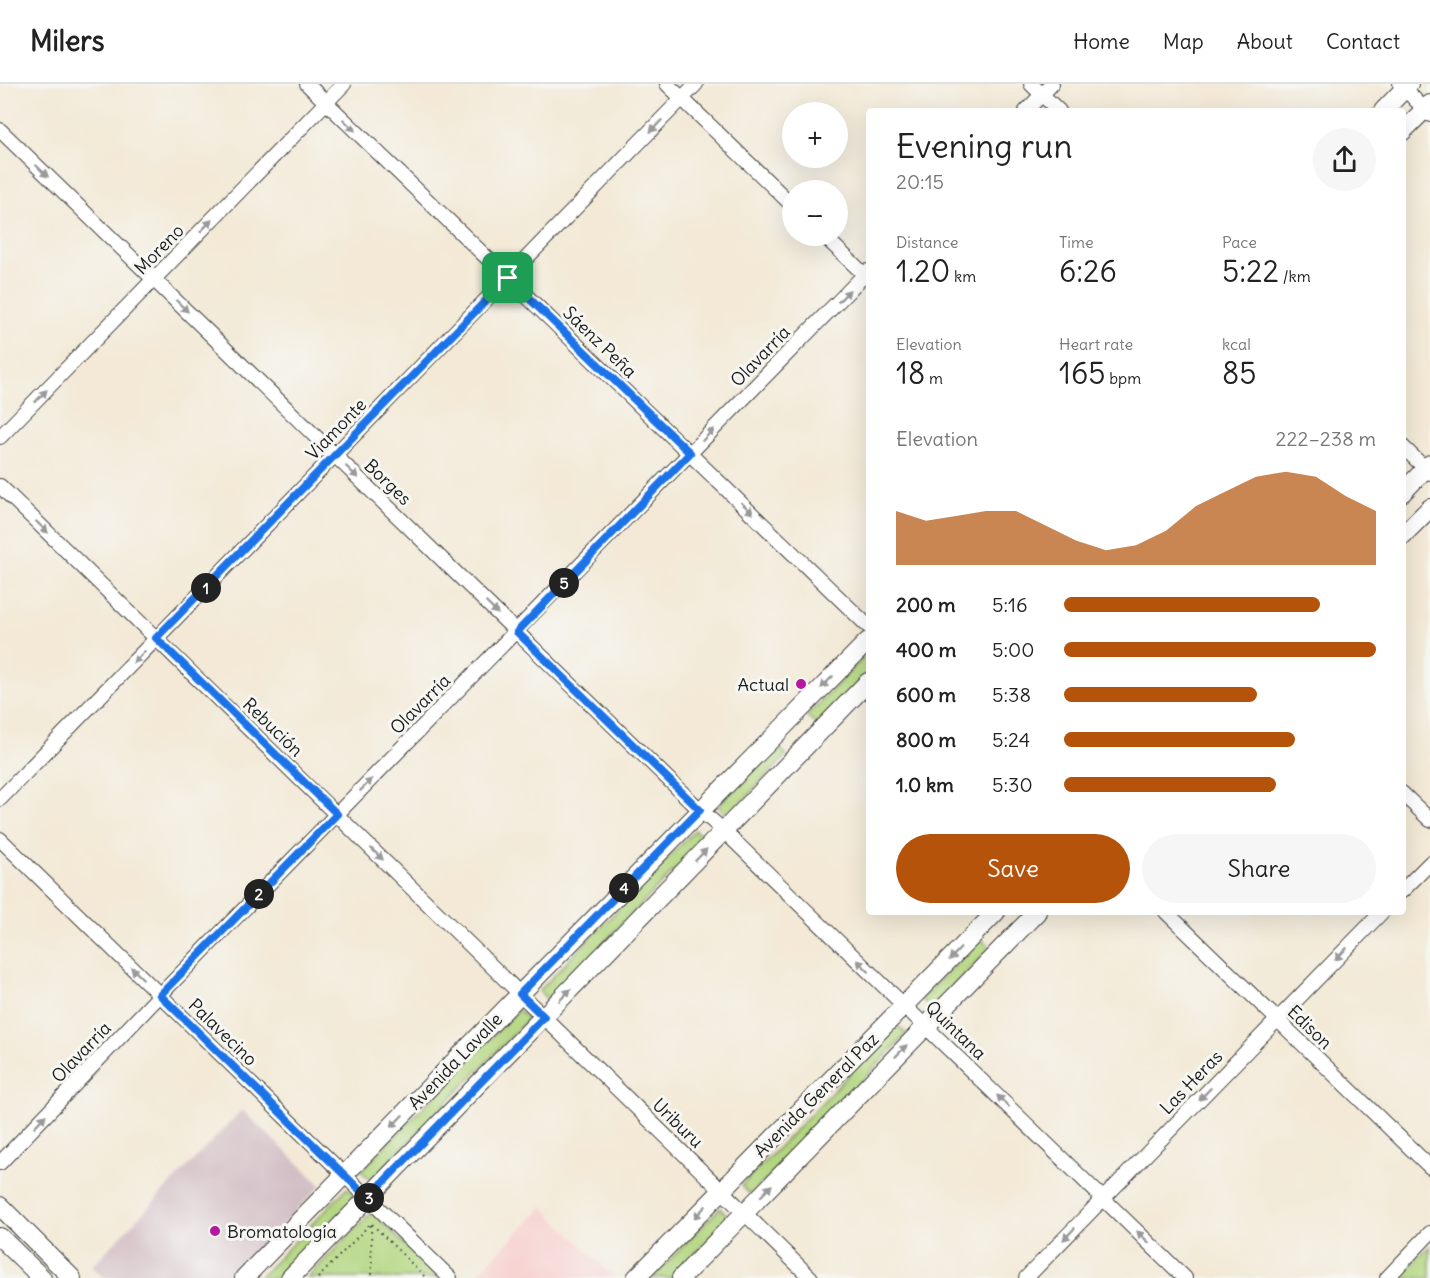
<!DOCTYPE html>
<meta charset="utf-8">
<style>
:root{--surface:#fff;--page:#f6f6f6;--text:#222;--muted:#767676;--line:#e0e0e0;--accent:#b45309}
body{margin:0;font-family:Delius,sans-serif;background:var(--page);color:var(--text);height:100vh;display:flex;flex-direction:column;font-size:22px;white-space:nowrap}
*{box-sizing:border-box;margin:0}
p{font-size:20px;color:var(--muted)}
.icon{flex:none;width:33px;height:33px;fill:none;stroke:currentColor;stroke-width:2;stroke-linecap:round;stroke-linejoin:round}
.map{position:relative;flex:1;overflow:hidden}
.panel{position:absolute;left:866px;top:24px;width:540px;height:807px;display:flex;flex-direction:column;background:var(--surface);border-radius:6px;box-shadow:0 6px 24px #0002}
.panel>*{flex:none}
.buttons{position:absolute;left:782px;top:18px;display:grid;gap:12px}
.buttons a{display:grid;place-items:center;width:66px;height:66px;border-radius:50%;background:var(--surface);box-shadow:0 6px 24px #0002;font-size:30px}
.pin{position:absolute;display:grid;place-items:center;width:51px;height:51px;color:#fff;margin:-26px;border-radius:12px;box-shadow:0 3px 9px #0006}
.km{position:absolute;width:30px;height:30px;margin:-15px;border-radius:50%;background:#222;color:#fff;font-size:16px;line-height:30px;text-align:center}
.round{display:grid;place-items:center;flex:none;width:63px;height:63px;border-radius:32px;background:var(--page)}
.head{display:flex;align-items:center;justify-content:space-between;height:102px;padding:0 30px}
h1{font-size:33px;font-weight:600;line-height:45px}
.stats{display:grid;grid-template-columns:repeat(3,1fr);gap:9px;height:102px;padding:6px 30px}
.stats div{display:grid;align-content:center}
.stats b{font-size:30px;font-weight:600}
.stats small{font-size:16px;font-weight:400}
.stats p{font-size:16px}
.chart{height:168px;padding:12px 30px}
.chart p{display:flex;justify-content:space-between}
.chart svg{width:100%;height:108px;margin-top:6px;fill:var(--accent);opacity:.7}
.action{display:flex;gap:12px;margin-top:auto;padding:12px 30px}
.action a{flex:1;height:69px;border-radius:36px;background:var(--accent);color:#fff;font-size:24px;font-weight:600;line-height:69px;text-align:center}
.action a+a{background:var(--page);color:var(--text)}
ul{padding:0 30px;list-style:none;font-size:20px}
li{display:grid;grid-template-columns:96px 72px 1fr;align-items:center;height:45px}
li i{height:15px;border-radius:8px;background:var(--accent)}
header{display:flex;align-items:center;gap:36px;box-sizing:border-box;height:84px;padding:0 30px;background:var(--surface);border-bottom:2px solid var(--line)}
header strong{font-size:28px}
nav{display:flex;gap:33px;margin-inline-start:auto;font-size:21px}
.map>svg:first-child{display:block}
.built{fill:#f7d0cf}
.industrial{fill:#d2bec5}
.green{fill:#b2d67f;stroke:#67794e;stroke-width:1.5}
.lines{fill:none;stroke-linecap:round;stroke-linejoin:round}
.street-casing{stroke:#3c3b38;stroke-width:16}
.secondary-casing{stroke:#3c3b38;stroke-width:20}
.path{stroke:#3c3b38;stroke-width:2;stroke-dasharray:1.5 4.5;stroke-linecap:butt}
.street{stroke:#fff;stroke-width:14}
.secondary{stroke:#fff;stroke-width:18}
.oneway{fill:#999}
.route-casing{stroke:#fff;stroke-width:12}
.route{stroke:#1a73e8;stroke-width:8}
.poi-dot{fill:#b5179e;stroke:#f6f6f2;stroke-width:2}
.labels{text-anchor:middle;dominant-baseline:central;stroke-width:6;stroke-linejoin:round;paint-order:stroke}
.street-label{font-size:18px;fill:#1c1c1c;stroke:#f6f6f2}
.poi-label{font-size:18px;fill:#1c1c1c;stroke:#f6f6f2;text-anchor:end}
</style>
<header>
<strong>Milers</strong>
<nav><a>Home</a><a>Map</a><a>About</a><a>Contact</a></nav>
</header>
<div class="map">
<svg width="1430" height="1194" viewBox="0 0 1430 1194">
<rect width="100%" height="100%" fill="#f6f6f2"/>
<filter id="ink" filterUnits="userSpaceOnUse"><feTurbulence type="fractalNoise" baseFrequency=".0167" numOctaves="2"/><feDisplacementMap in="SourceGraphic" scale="12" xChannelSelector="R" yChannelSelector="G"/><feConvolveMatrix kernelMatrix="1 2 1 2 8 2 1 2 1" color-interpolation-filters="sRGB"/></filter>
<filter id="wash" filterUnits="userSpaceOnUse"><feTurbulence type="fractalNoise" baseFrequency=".008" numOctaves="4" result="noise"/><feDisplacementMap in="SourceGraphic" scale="24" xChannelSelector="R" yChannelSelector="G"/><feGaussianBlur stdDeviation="1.35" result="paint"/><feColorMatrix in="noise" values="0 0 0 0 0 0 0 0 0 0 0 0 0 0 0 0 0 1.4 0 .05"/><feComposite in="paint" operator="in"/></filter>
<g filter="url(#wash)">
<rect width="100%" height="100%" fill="#f3e9d6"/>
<!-- built -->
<path class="built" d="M543,1123l72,71h-142z"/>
<!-- industrial -->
<path class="industrial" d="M242,1026l79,75 -90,93h-126l-13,-12z"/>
<!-- green -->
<g class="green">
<path d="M866,571l2,2v15l-51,53 -10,-9z"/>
<path d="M777,662l10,9 -59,61 -10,-10z"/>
<path d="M695,746l10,9 -157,161 -9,-9z"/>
<path d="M981,855l10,9 -60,60 -10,-9z"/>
<path d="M518,926l10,9 -157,161 -10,-9z"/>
<path d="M897,941l10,9 -156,161 -10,-9z"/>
<path d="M347,1104l10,9 -79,81h-19z"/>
<path d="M720,1124l10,9 -59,61h-19z"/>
<path d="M372,1128l66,66h-131z"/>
<path d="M1430,1162v32h-31z"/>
</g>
</g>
<g filter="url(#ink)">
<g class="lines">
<!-- street casing -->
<g class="street-casing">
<g id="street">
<path d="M307,0l561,542"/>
<path d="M667,0l125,121"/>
<path d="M1031,0l28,27"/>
<path d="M1400,0l30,31"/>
<path d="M1026,27l26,-27"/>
<path d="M0,46l700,680 24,21 461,447"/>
<path d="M824,152l44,42"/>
<path d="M0,353l344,-353"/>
<path d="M1402,362l28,27"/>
<path d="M0,402l811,792"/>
<path d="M1402,709l28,27"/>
<path d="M0,715l696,-715"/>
<path d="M0,755l450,439"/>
<path d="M1402,807l28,-28"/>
<path d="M1166,828l264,255"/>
<path d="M0,1079l160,-168 708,-724"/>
<path d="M1026,1194l356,-366"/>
<path d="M1387,1194l43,-45"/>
</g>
</g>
<!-- secondary casing -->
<g class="secondary-casing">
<g id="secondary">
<path d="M1383,27l26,-27"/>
<path d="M1402,48l28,-28"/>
<path d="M1402,409l28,-29"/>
<path d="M1402,452l28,-28"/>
<path d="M0,1122l72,72"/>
<path d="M0,1153l42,41"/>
<path d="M244,1194l276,-284 348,-353"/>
<path d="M290,1194l578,-596"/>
<path d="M636,1194l360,-366"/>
<path d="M681,1194l356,-366"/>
</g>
</g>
<!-- path -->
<g class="path">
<path d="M371,1141l1,53"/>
<path d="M318,1194l53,-55 55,55"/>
</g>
<!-- street -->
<use href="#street" class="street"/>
<!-- secondary -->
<use href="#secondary" class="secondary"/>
</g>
<!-- one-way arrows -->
<defs><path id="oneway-solid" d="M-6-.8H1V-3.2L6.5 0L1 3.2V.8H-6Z" transform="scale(1.5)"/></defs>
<g class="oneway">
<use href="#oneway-solid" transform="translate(349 41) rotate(44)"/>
<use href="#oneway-solid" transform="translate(656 42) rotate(134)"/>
<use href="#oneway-solid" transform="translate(42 87) rotate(44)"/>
<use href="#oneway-solid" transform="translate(206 142) rotate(-46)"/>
<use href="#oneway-solid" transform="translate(844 212) rotate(-46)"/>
<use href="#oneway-solid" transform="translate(182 222) rotate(44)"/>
<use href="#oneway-solid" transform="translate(41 312) rotate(-46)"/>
<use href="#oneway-solid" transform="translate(708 351) rotate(-46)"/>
<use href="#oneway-solid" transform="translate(352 388) rotate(44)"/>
<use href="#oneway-solid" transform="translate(747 424) rotate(44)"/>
<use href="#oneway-solid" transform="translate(42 443) rotate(44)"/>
<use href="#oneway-solid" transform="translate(492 524) rotate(44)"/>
<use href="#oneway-solid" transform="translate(139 573) rotate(134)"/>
<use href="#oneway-solid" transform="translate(827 598) rotate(135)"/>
<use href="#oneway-solid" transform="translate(366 701) rotate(-45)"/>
<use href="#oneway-solid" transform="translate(377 770) rotate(44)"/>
<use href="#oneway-solid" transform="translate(701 771) rotate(-46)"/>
<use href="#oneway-solid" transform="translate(955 870) rotate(134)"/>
<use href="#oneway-solid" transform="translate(1341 870) rotate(134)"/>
<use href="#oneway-solid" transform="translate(863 882) rotate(-136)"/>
<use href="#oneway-solid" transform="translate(137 889) rotate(-136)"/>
<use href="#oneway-solid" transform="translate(565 911) rotate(-46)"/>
<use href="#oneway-solid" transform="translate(901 967) rotate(-46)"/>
<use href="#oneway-solid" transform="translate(1205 1010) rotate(134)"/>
<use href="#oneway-solid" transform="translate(1003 1017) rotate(-136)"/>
<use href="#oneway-solid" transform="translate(40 1037) rotate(-46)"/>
<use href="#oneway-solid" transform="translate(397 1037) rotate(134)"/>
<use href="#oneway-solid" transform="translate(766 1107) rotate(-46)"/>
<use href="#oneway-solid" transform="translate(700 1128) rotate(134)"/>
<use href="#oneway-solid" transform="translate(1069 1150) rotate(134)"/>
<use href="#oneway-solid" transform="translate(1143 1153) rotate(-136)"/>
</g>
</g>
<g class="lines" filter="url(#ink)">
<!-- route casing -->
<g class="route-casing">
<path id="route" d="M508,194l182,175 -173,179 183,178 -180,184 24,23 -176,181 -208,-203 177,-181 -181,-176z"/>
</g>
<!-- route -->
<use href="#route" class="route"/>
</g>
<!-- markers -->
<g class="poi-dot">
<circle cx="801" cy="600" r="6"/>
<circle cx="215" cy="1147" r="6"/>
</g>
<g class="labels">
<!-- street labels -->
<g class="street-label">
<text transform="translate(159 165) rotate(-46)">Moreno</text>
<text transform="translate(600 258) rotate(44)">Sáenz Peña</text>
<text transform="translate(760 272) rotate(-46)">Olavarría</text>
<text transform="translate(336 345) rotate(-46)">Viamonte</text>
<text transform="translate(388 398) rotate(44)">Borges</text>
<text transform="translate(420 620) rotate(-45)">Olavarría</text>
<text transform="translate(273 643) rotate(44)">Rebución</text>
<text transform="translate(1310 943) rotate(44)">Edison</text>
<text transform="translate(956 946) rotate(44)">Quintana</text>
<text transform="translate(223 948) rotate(44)">Palavecino</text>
<text transform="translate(81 968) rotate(-46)">Olavarría</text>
<text transform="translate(455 977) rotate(-46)">Avenida Lavalle</text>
<text transform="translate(1191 998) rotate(-46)">Las Heras</text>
<text transform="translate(816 1011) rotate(-45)">Avenida General Paz</text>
<text transform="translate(678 1039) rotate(44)">Uriburu</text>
</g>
<!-- poi labels -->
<g class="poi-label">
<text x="789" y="600">Actual</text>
<text x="227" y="1147" text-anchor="start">Bromatología</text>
</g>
</g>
</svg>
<div class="buttons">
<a>+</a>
<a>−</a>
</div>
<div class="pin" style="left:508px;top:194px;background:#1e9e55"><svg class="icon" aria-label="arrive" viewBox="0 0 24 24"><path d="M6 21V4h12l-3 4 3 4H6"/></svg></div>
<b class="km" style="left:206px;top:504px">1</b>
<b class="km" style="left:259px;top:810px">2</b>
<b class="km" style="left:369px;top:1114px">3</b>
<b class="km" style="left:624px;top:804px">4</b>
<b class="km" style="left:564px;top:499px">5</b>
<section class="panel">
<div class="head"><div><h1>Evening run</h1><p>20:15</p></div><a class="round"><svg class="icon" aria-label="share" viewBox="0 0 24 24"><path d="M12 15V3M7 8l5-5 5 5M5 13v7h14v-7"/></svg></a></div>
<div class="stats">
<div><p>Distance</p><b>1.20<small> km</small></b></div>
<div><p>Time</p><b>6:26</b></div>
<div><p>Pace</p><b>5:22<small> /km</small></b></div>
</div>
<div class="stats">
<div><p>Elevation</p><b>18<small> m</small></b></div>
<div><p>Heart rate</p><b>165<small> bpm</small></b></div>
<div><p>kcal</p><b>85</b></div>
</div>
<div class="chart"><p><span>Elevation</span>222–238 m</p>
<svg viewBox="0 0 160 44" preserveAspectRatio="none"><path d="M0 44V22L10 26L20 24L30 22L40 22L50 28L60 34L70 38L80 36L90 30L100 20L110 14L120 8L130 6L140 8L150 16L160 22V44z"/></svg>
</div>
<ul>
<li><b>200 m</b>5:16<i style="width:82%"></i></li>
<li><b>400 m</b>5:00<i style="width:100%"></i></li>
<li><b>600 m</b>5:38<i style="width:62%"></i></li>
<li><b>800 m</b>5:24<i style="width:74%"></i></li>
<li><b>1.0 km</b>5:30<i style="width:68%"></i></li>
</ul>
<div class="action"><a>Save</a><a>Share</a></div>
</section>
</div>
